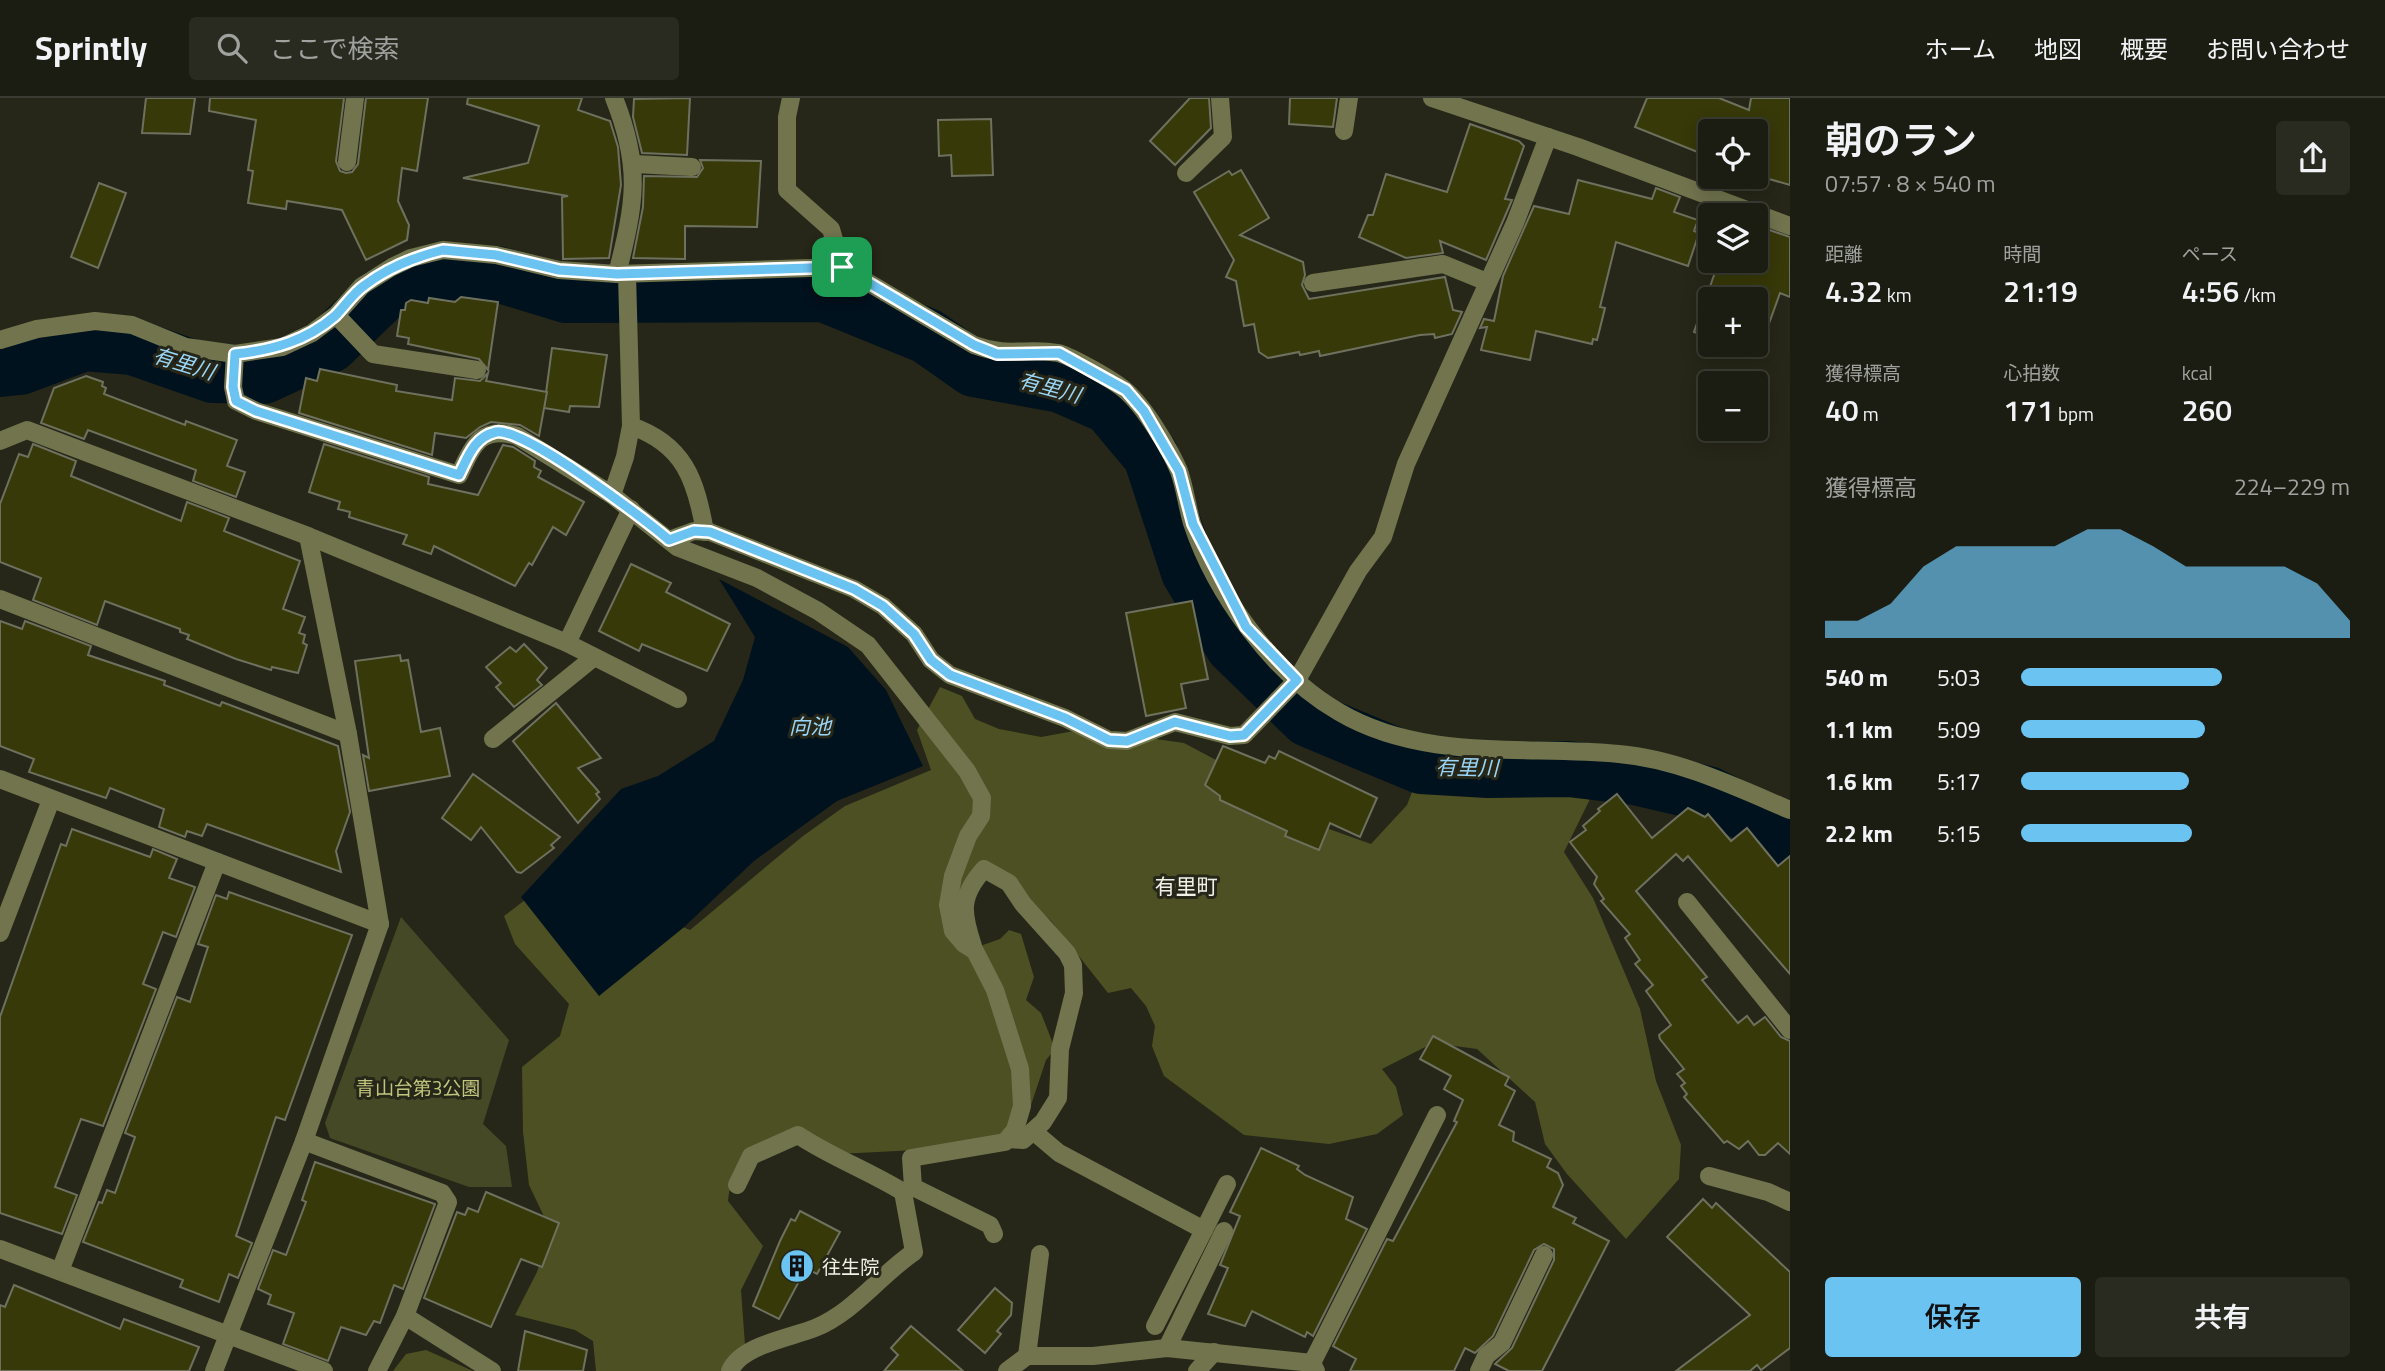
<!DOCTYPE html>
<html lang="ja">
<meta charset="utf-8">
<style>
:root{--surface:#1c1d12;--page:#292a20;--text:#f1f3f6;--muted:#a0a29f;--line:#3a3b32;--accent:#6bc3f2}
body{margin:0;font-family:"Titillium Web","Noto Sans JP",sans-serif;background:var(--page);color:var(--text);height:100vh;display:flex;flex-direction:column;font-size:26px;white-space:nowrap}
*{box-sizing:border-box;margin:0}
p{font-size:23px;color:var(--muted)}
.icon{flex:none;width:38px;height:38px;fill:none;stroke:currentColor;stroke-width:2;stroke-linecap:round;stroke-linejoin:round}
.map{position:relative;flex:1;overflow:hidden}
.details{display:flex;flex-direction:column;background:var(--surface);width:595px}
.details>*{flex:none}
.buttons{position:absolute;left:1698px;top:21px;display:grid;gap:14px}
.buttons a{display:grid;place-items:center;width:70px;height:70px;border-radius:7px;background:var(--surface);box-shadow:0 4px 18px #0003,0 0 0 2px var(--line);font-size:35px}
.pin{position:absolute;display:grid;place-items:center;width:60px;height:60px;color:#fff;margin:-30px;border-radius:14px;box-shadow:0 4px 10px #0006}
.round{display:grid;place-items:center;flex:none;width:74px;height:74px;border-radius:7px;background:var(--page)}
.summary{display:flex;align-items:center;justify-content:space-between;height:119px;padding:0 35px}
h1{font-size:38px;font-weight:600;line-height:52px}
.figures{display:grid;grid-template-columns:repeat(3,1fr);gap:10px;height:119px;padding:7px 35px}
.figures div{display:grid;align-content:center}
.figures b{font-size:30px;font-weight:600}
.figures small{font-size:19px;font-weight:400}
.figures p{font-size:19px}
.chart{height:196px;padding:14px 35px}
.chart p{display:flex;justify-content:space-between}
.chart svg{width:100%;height:126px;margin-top:7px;fill:var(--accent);opacity:.7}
.cta{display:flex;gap:14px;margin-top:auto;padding:14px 35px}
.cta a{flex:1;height:80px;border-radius:7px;background:var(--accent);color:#111;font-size:28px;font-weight:600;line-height:80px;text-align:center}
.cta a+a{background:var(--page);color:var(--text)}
ul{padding:0 35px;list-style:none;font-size:23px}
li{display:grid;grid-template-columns:112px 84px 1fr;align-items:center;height:52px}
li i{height:18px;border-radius:9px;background:var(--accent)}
header{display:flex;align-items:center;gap:42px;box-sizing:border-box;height:98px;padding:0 35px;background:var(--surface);border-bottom:2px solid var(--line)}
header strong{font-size:33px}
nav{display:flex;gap:38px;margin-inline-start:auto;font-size:24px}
.search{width:490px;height:63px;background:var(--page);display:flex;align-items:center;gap:18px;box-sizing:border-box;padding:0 24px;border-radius:7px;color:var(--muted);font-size:26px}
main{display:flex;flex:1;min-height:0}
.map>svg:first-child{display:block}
.green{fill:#464926}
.forest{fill:#4d5023}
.water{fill:#00121e}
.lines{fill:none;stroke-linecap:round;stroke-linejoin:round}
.river{stroke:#00121e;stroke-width:56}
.building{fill:#373909;stroke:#6f715f;stroke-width:2}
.minor{stroke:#71744d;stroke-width:18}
.route-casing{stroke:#fff;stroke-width:14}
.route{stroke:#6bc3f2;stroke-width:9}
.labels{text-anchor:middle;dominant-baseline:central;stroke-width:6;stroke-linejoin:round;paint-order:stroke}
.park-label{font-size:19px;fill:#c0c57c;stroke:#262718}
.poi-label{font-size:19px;fill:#eff1e7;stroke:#262718;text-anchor:start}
.water-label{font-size:21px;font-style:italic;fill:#9ad6f7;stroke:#262718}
.neighbourhood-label{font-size:21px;fill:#eff1e7;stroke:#262718}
</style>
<header>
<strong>Sprintly</strong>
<div class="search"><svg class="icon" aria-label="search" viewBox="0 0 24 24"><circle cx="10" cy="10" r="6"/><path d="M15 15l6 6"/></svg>ここで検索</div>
<nav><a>ホーム</a><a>地図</a><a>概要</a><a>お問い合わせ</a></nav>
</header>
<main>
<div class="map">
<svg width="1790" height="1273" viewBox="0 0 1790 1273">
<rect width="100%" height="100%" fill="#262718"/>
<!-- green -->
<path class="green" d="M401,819l108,123 -26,84 23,22 6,41h-43l-139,-49 -5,-15z"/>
<!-- forest -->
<g class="forest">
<path d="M940,589l22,9 13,23 24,10 42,8 44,-8 99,14 32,17 29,39 126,45 36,-39 11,-28 49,8 121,-3 4,13 -28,57 29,46 47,111 16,72 25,64 -2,34 -53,60 -59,-65 -22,-30 -10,-42 -58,-53 -44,-6 -51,26 14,18 7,28 -26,19 -48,10 -85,-9 -80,-59 -12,-30 3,-20 -9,-20 -15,-18 -23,5 -57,-72 -63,-55 -27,29 19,51 20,-7 9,-9 12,4 13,43 -8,23 15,13 14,36 -9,11 -17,51 -17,18 -20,10 -76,11 -78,4 -36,-23c-49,17 -67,13 -74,70l35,45 -22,44 4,55 -13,26h-136l-3,-30 -18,-11 -60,-15 22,-43 14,-41 -22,-46 -6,-53 -1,-65 38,-31 9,-32 -54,-60 -11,-28 21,-16 141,20 24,10 113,-94 42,-30 86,-36 -14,-40z"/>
<path d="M426,1252l47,21h-80l13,-17z"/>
</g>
<!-- water -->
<path class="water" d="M719,481l129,68 38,43 37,76 -86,35 -83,60 -71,67 -84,68 -78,-99 100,-108 37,-13 56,-35 29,-61 12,-43z"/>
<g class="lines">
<!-- river -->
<path class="river" d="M0,271l20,-2 64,-24 49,4 80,28 51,1 66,-31 51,-49 34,-18 37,-6 45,2 69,21 258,-1 103,42 47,33 87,16 48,21 42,50 38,116 44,74 75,73 113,47 67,4 81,-1 66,8 73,17 57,29 25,18"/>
</g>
<!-- building -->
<g class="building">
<path d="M146,0h49l-5,36 -48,-1z"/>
<path d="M210,0h134l-8,63 4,10 6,2 6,-1 6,-8 8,-66h62l-11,73 -15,-3 -4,33 11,24 -2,15 -41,20 -24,-50 -55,-9 -1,8 -38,-6 5,-32 -5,-1 8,-50 -47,-9z"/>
<path d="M468,0h114l-4,12 32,11 8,26 3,38 -12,73 -46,1 -1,-62 6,-1 -105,-18 65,-15 11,-37 -72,-22z"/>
<path d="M690,0l-3,57 -45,-2 -9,-36 1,-18z"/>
<path d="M1190,0h19l2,30 -36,37 -25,-24z"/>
<path d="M1290,0h47l-4,29 -44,-3z"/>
<path d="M1647,0h72l30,12 2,-12h39v87l-35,-10v-44h-45v26l-75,-30z"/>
<path d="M991,21l2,56 -41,1 -1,-21 -12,1 -1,-36z"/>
<path d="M1470,26l49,17 5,5 -19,53 7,1 -26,60 -46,-19 3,12 -37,5 -47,-21 9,-22h5l13,-41 61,18z"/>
<path d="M700,62l61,1 -4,66 -72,-1v33l-52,-1 10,-51 1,-31 53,1 6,-9z"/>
<path d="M1241,72l28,48 -29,17 63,27 2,13 -3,10 7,14 136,-22 8,33 9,2 -10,22 -17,4 -1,-4 -14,1 -100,21 -1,-5 -19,4 -1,-3 -31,6 -9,-6 -5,-28 -10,2 -8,-45 -10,-4 8,-17 -40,-68 35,-21 3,4z"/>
<path d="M1578,82l74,19 4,-11 24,9 -6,15 24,8 -4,11 5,2 -11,33 -72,-24 -16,65 5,1 -8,32 -4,-1 -1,5 -56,-13 -6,29 -49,-10 6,-23 -7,1 4,-9 10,2 9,-45 31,-70 35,8z"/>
<path d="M99,85l27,10 -28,75 -27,-11z"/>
<path d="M1755,127l35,12v60l-10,-4 -22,61 -28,-9h25v-46h-45v39l-16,-6 25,-71h36z"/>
<path d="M461,199l37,5 -10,68 -9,-11 -71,-15 1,-6 -12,-2 4,-26h4l1,-7 5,-3 17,3 1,-5 26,4z"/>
<path d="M552,250l55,7 -8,52 -29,-1 -1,6 -25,-4z"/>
<path d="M320,271l77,16 -1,6 56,9 3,-22 25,3 8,-8 -2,8 61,11 -8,44 -19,-11 -29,-3 -11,5 -14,11 -31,-5 -3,22 -133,-42 7,-35 11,3z"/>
<path d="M86,278l17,6 -1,4 4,2 -2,6 81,31 1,-4 51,19 -10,26 18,6 -9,25 -43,-16 3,-11 -108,-40 -4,9 -43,-16 13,-35z"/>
<path d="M33,346l43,17 -5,15 110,45 6,-19 42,16 -5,13 76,30 -17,48 22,8 -6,16 6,2 -2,8 4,2 -9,28 -26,-6 -1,3 -35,-11 -49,-20 2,-4 -9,-3v-3l-75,-28 -8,24 -64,-25 8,-22 -41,-16v-58l19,-50 9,3z"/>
<path d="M324,346l105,33 -1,7 50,11 25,-50 10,2 22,14 -1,6 7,4 -3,6 46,25 -18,33 -13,-8 -21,38 -3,-2 -14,23 -81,-40 -3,8 -28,-10 4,-9 -58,-18 1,-5 -12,-3 2,-7 -31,-10z"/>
<path d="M631,466l40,19 -5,9 64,32 -23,47 -65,-27 -3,7 -40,-20z"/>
<path d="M1192,503l16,78 -27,5 5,24 -40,8 -20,-103z"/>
<path d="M0,523l22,8 3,-8 66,25 -3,9 77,26 -1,4 56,21 2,-4 116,44 12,66 -14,39 5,21 -134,-48 -5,12 -15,-5 -2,6 -26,-10 5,-18 -54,-21 -4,10 -77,-26 5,-13 -34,-13z"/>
<path d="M524,546l23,24 -10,12 5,5 -28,22 -18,-20 5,-4 -15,-16 24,-20 6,5z"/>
<path d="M400,557l1,6 7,-1 13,72 19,-4 10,48 -81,15 -6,-36 6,3 -14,-97z"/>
<path d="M556,605l45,55 -23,10 21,24 -3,2 4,5 -22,24 -65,-82z"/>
<path d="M1223,648l42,17 4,-7 6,3 4,-8 98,47 -17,39 -30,-14 -11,27 -34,-14 2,-5 -67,-31v-4l-15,-11z"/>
<path d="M473,676l87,63 -9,8 3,3 -33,25 -4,-1 -36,-45 -10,13 -29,-22z"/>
<path d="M1617,696l35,44 36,-30 17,9 3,-3 23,27 16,-13 31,38 12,-10v118l-102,-118 -5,5 -7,-7 -40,37 71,86 -5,3 36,43 9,-7 7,9 11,-8 16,20 9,4v113l-12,-11 -13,12h-6l-11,-14 -9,8 -12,-8 -3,2 -40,-46 3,-3 -6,-8 4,-3 -8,-9 7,-5 -24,-30 -1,-4 12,-10 -25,-34 7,-6 -18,-21 5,-4 -15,-22 5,-4 -29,-33 3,-2 -10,-15 3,-7 -27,-35 16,-12 -3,-4 17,-15 -2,-2z"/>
<path d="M72,731l78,28 3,-8 24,10 -8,19 26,9 -19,50 -13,-5 -20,52 13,5 -53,137 -22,-7 -26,68 22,8 -15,39 -62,-21v-196l61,-173 5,2z"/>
<path d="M229,794l123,43 -67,185 -9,-3 -40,119 16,7 -14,35 -9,-4 -10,28 -39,-15 3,-7 -100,-38 16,-40 3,1 5,-13 8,3 20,-56 -10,-4 52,-136 13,5 18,-55 -10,-3 18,-49 11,4z"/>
<path d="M1433,938l76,41 -4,8 10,6 -16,34 15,7 -1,9 38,18 -4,8 11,6 5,12 -10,22 23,11 -3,5 36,18 -67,130h-33l-14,-7 17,-16 42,-88v-11l-10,-5 -10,6 -41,86 -18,17 -10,-5 -11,23h-104l6,-12 -23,-13 54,-107 6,2 64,-119 -3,-1 9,-21 -19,-11 7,-13 -31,-17z"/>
<path d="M1261,1050l38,18 -2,3 8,6 48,22 -7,22 21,10 -54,107 -6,-4 -2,5 -53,-26 -7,15 -37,-12 20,-46 -8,-3 20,-49 -10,-4z"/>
<path d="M315,1064l120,42 -32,85 -9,-4 -14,38 -6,-2 -8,14 -25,-8 -13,34 -45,-17 11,-31 -26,-9 3,-9 -13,-6 15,-39 13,5 20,-53 -4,-2z"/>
<path d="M486,1094l73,31 -17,44 -21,-8 -30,68 -67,-29 33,-86 8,3 3,-7 10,4z"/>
<path d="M1703,1101l9,9 4,-5 74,69v76l-29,22 -4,-5 -7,6h-74l74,-56 -83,-78z"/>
<path d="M800,1113l40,21 -23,42 -11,-6 -27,51 -26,-13 27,-65 11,-22 4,2z"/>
<path d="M14,1187l106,44 4,-10 75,28 -10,24h-189v-66l5,2z"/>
<path d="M995,1190l17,15 -1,12 -14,16 4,3 -16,19 -27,-23z"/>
<path d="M911,1228l52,45h-79l14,-16 -7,-7z"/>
<path d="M525,1233l62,19 -4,21h-65z"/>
</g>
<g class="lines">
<!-- minor -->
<g class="minor">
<path d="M614,0c28,70 21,105 3,176"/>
<path d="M791,0l-4,19v73l44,39 11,38"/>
<path d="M1432,0l146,49 212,79"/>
<path d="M1344,33l5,-33"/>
<path d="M347,64l8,-64"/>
<path d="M635,66l57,3"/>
<path d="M1186,75l37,-36 -3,-39"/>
<path d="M1313,185l130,-19 44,18"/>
<path d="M336,217l37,39 104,16"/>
<path d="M0,242l37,-11 58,-8 37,4 54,22 49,7 47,-7 30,-14 24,-18 26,-29 30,-19 19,-9 32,-8 53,5 63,15 58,4 225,-7 132,78c35,13 53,2 84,8 13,3 59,29 69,39 18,16 43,57 52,79 6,17 8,35 13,52 23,70 82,152 147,189 85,50 187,33 280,42 59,5 117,33 171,56"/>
<path d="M235,256l-2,33 3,14 20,10 203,64c14,-29 21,-50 58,-39l95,59 65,52 80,31 61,33 50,34 99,126 15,27 -1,18 -13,20 -15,40 -5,29 5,26 11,13 11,7 20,39 25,79 2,37 -7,24 -10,12 -94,16 2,29 77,38 4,9"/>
<path d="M631,328c53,18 65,54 74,106"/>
<path d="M0,343l27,-11 281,106 259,107 111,56"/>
<path d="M612,397l13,-38 6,-31 -4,-152"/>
<path d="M669,442l25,-9 16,1 144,57 29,17 31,28 17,26 19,15 115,43 44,22 18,1 48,-19 55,14 14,-1 53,-55 61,-109 25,-34 23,-73 109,-241 33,-86"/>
<path d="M0,501l348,135"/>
<path d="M567,545l64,-134"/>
<path d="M493,641l100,-81"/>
<path d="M0,681l380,145"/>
<path d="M1687,804l103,128"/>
<path d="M0,835l51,-133"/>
<path d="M973,848c-11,-33 -14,-49 11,-77l25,14 14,21 44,49 6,12 1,28 -14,56 -2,49 -15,24 -20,18 -15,-1"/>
<path d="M1033,1033l26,22 145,77 23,-46"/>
<path d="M304,1043l138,52 6,9 -43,114 -28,55"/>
<path d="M1709,1078l59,16 22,10"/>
<path d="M737,1087l14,-29 47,-21c33,22 71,36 105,57l8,-4"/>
<path d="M0,1151l324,122"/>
<path d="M60,1173l157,-409"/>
<path d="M405,1218l87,55"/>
<path d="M1155,1228l49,-96"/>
<path d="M1167,1250l57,-117"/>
<path d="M1027,1258l13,-102"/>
<path d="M1312,1265l125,-248"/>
<path d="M214,1273l90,-230 76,-217 -32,-190 -40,-198"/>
<path d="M730,1273c11,-26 60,-33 85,-43 39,-16 64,-52 99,-76l-11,-60"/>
<path d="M1007,1273l20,-15h66l74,-8 145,15 4,8"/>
<path d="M1197,1273l17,-19"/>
<path d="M1479,1273l7,-15 16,-13 42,-88"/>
</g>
</g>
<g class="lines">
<!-- route casing -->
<g class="route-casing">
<path id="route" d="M443,152l53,5 63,15 58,4 225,-7 132,78 23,9 62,-1 67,37 18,21 35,60 14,53 53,103 51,53 -53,55 -14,1 -55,-14 -48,19 -18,-1 -44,-22 -115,-43 -19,-15 -17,-26 -31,-28 -29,-17 -144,-57 -16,-1 -25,9c-24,-21 -147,-114 -173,-108 -22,5 -28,25 -37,43l-203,-64 -20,-10 -3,-14 2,-33c38,-4 71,-13 100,-38 10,-10 18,-23 30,-31 24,-18 49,-28 78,-35z"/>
</g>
<!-- route -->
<use href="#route" class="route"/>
</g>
<!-- icons -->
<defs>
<g id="building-disc" transform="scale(1.75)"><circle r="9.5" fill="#6bc3f2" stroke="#262718"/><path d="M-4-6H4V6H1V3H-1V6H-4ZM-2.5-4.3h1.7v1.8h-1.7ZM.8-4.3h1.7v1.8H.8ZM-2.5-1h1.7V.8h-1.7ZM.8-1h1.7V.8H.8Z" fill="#111"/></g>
</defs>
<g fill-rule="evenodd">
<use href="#building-disc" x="797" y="1168"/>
</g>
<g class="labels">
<!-- park labels -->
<g class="park-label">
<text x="418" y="989">青山台第3公園</text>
</g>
<!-- poi labels -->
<g class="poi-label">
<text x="822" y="1168">往生院</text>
</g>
<!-- water labels -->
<g class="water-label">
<text transform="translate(184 265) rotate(17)">有里川</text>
<text transform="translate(1050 289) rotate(15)">有里川</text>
<text x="810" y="628">向池</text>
<text transform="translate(1467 669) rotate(1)">有里川</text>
</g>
<!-- neighbourhood labels -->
<g class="neighbourhood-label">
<text x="1186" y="788">有里町</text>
</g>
</g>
</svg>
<div class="buttons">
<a><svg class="icon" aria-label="locate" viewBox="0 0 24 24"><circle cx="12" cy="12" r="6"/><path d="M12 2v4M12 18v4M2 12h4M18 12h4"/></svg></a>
<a><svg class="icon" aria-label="layers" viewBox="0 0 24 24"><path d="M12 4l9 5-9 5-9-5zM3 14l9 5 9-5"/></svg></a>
<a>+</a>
<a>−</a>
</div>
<div class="pin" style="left:842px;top:169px;background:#1e9e55"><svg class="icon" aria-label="arrive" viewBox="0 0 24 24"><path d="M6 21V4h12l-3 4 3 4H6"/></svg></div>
</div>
<section class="details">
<div class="summary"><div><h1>朝のラン</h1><p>07:57 · 8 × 540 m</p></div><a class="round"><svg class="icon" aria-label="share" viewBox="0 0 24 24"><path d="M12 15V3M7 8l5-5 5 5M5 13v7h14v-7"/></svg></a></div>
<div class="figures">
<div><p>距離</p><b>4.32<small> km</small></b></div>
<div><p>時間</p><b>21:19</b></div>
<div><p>ペース</p><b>4:56<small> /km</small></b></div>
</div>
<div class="figures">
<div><p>獲得標高</p><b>40<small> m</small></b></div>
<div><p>心拍数</p><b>171<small> bpm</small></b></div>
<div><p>kcal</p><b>260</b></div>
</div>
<div class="chart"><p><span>獲得標高</span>224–229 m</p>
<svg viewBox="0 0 160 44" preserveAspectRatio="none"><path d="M0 44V38L10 38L20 32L30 19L40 12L50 12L60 12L70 12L80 6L90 6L100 12L110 19L120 19L130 19L140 19L150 25L160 38V44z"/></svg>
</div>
<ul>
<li><b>540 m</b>5:03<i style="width:61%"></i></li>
<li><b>1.1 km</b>5:09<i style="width:56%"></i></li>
<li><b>1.6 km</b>5:17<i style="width:51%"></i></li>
<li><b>2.2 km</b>5:15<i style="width:52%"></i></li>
</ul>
<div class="cta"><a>保存</a><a>共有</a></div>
</section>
</main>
